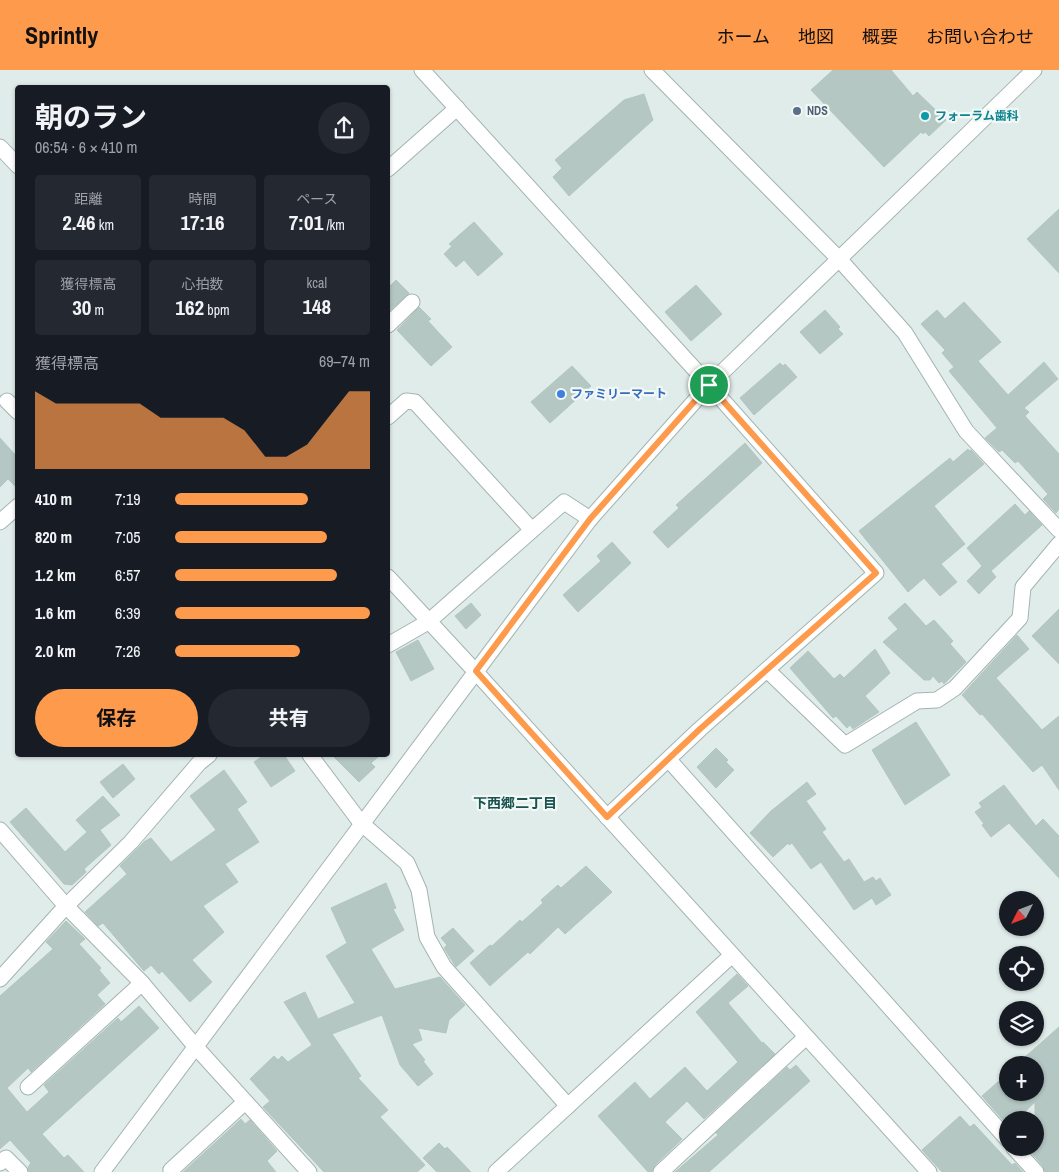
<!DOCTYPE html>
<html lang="ja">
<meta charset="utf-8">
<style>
:root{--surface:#171b24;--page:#242831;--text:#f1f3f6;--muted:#9ea1a6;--accent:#fe9a4c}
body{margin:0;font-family:"Archivo Narrow","Noto Sans JP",sans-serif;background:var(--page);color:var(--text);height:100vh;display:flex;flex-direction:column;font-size:19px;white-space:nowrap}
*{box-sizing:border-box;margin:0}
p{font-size:16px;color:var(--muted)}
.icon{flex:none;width:28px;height:28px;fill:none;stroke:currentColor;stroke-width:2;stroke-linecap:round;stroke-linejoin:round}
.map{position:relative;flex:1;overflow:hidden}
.drawer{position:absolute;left:15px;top:15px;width:375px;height:672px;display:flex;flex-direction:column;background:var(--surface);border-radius:5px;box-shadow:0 1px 4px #0004}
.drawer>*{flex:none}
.needle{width:32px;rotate:228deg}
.fabs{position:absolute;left:999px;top:821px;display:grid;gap:10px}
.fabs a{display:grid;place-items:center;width:45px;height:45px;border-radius:50%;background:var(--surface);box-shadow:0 1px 4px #0004;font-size:25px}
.pin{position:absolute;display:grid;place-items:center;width:42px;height:42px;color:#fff;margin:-21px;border:2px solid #fff;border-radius:50%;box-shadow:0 1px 5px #0007}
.round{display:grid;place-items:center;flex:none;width:52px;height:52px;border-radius:26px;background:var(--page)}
.headline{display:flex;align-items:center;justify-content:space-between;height:85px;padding:0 20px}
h1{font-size:28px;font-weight:700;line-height:38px}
.metrics{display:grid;grid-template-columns:repeat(3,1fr);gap:8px;height:85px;padding:5px 20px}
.metrics div{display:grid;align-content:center;border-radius:5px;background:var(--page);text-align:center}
.metrics b{font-size:21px;font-weight:700}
.metrics small{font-size:14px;font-weight:400}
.metrics p{font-size:14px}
.chart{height:140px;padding:10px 20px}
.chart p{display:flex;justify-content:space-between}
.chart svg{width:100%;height:90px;margin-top:5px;fill:var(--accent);opacity:.7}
.cta{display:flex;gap:10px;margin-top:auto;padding:10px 20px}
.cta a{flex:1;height:58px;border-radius:30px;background:var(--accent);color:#111;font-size:20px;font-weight:700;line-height:58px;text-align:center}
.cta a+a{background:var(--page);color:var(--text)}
ul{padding:0 20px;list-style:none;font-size:16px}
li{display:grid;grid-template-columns:80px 60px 1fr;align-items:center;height:38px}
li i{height:12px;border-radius:6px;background:var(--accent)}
header{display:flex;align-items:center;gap:30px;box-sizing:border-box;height:70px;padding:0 25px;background:var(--accent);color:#111}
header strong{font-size:24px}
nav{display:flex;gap:28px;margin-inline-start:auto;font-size:18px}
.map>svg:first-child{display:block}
.building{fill:#b5c7c3;stroke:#b2c6c2}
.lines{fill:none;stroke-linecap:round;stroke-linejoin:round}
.minor-casing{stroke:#a2b4b2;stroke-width:17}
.tertiary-casing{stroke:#a2b4b2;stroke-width:17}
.minor{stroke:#fff;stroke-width:15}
.tertiary{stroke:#fff;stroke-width:15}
.route-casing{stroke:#fff;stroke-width:10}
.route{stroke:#fe9a4c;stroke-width:6}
.service-dot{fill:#5c6f8a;stroke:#f1f8f6;stroke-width:2}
.culture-dot{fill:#0f9aa8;stroke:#f1f8f6;stroke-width:2}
.shop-dot{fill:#3f7fe0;stroke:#f1f8f6;stroke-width:2}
.labels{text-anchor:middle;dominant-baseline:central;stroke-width:4.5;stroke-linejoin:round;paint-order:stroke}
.service-label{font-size:12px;font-weight:bold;fill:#4e5e75;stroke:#f1f8f6;text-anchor:start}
.culture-label{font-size:12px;font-weight:bold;fill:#0d838f;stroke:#f1f8f6;text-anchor:start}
.shop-label{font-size:12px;font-weight:bold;fill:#366cbe;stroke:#f1f8f6;text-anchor:start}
.neighbourhood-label{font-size:14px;font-weight:bold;fill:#19524f;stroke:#f1f8f6}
</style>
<header>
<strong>Sprintly</strong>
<nav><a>ホーム</a><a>地図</a><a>概要</a><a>お問い合わせ</a></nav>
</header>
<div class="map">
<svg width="1059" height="1102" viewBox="0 0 1059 1102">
<rect width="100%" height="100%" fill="#e0ece9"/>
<!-- building -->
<g class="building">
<path d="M833,0h58l22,26 4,-4 29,28 -17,16 -4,-4 -2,2 -2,-2 -37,35 -73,-77z"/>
<path d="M644,24l9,26 -84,76 -16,-19 9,-9 -7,-8 69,-60z"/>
<path d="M1059,139v64l-32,-34z"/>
<path d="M474,152l29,32 -25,22 -14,-16 -8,7 -12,-13 8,-8 -3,-2z"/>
<path d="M396,210l13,13 -21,19v-24z"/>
<path d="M696,215l26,29 -31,27 -26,-29z"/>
<path d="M964,232l37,40 -23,19 30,34 36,-33 14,17 -34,29 5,4 -4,4 34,38v55l-3,4 -13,-14 5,-5 -30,-33 -3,2 -13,-13 -3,2 -14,-14 12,-10 -48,-57 5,-4 -12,-14 3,-3 -24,-26 16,-14 8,9z"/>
<path d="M419,237l12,12 -3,2 24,26 -21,19 -34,-36z"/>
<path d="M825,240l15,17 -2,2 5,5 -23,20 -20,-22z"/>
<path d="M780,293l3,3 2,-2 12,13 -43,38 -14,-17z"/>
<path d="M572,296l19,20 -41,37 -19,-21z"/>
<path d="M0,368l18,20v31l-10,-10 -8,8z"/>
<path d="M745,373l17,20 -94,85 -15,-16 26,-24 -3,-3z"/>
<path d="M968,379l1,2 2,-1 13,14 -50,42 31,38 -24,20 16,18 -17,14 -16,-18 -16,14 -49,-61 91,-73 3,4z"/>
<path d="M1015,434l10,11 4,-4 13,14 -51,46 5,6 -17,17 -12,-13 15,-15 -15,-18z"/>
<path d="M612,472l19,21 -53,49 -15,-17 38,-34 -4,-5z"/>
<path d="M471,533l10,12 -15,14 -11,-13z"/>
<path d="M905,533l21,23 8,-6 19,21 -3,3 16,18 -22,22 -2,-3 -3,2 -6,-7 -3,4h-6l-41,-38 15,-13 -10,-11z"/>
<path d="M1059,539v55l-27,-28z"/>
<path d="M1017,565l12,14 -33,29 46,52 17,-14v74l-17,-25 -9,7 -51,-58 -2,1 -18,-20z"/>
<path d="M418,570l16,29 -23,12 -15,-29z"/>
<path d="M875,579l15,24 -25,23 14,16 -26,17 -3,-4 -3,3 -11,-12 -3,2 -43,-50 18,-17 26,28 6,-5 4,4z"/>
<path d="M916,652l34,53 -45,30 -33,-55z"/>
<path d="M716,678l12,12 -2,2 8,8 -18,18 -19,-21z"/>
<path d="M264,685h20l11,16 -24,16 -17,-25z"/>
<path d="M332,685h48l-9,8 4,4 -16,15z"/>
<path d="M123,694l12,15 -22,19 -13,-16z"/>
<path d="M224,700l23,32 -10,7 22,33 -34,22 13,18 -35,24 21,26 -32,28 20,22 -22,20 -28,-31 -3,3 -8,-9 -7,6 -41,-48 -5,3 -13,-14 42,-38 -7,-8 25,-25 6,-3 20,24 45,-32 -26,-34z"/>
<path d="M807,712l9,12 -10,7 20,28 -4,3 22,30 5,-3 15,23 9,-5 3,4 4,-3 11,17 -15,10 -4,-7 -18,12 -33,-48 -10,7 -19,-26 -3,2 -1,-2 -15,14 -23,-24 21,-22z"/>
<path d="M1004,715l32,41 7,-7 16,17v42l-50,-55 -18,14 -9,-12 2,-1 -9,-12 7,-5 -3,-4z"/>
<path d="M103,726l17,19 -20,15 11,15 -27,24 2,3 -14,13 -8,-1 -54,-62 16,-14 39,44 22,-20 -11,-12z"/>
<path d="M586,796l26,26 -47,42 -7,-7 -28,27 -2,-2 -38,34 -20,-23 20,-18 2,1 28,-26 2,2 21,-19 -2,-3 17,-15 3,3z"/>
<path d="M386,813l10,25 -3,1 11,21 -33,19 24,40 45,-12 25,28 -16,15 -3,13 -28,-5 4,12 -10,4 13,16 -2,1 10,13 -15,12 -18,-21 -18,-50 -50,19 29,42 -3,2 30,32 -8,7 45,48 -8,7h-93l-61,-65 7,-6 -20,-22 24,-23 4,4 4,-4 6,6 24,-17 -28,-43 21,-10 13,27 37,-16 -29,-47 21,-13 -16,-35z"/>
<path d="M66,851l19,18 -6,5 22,24 -2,2 11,13 -13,12 8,9 -74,68 -3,-4 -21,20 20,24 22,-20 -5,-7 74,-67 3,4 18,-16 20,22 -117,106 22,24 4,-3 16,17h-55l-1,-5 3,-4 -21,-23 -10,9v-153l53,-47 -7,-7z"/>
<path d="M453,858l21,23 -18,16 -12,-19 3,-3 -6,-7z"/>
<path d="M737,904l11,12 -20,17 34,40 1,-1 12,12 -71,65 -17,-18 -22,21 17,17 -27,26 -3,7h-4l-50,-56 37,-34 15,17 35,-32 22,24 31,-29 -42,-50z"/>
<path d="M1059,957v145h-14l-2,-6 -14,-16 6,-2v-46l-19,18h-13l-21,-24 26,-23v19h27v-27h-19z"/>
<path d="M796,995l14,16 -101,91h-34l43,-37 -2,-2 71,-66 3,3z"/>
<path d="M960,1046l10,11 4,-3 38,41 3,-2 8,9h-81l-20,-22z"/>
<path d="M241,1049l4,5 5,-4 27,31 -10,10 9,11h-93z"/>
<path d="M439,1073l6,6 2,-2 24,25h-34l-14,-14z"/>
</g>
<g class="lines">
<!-- minor casing -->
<g class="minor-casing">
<g id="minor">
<path d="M422,0l287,315 167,188 -176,156 -93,88"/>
<path d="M652,0l188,190 65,73 61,98 93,99"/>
<path d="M0,77l18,19"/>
<path d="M388,99l69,-61"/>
<path d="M388,255l24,-23"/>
<path d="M7,331l11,11"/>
<path d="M388,347l18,-16 9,1 117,128"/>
<path d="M0,452l18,-16"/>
<path d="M388,507l87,94 454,501"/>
<path d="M388,575l40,-23 136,-120 26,17"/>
<path d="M767,600l78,75 72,-44 20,-1 18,-12 65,-70 3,-31 36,-43"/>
<path d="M310,685l51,68 46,40 12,27 8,47 17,30 124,139"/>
<path d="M669,690l339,380"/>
<path d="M0,760l66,76 76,77 53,63 114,126"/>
<path d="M0,909l66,-73 65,-64 68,-79 10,-8"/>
<path d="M28,1017l114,-104"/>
<path d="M1014,1078l22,24"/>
<path d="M0,1093l6,-5 14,14"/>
<path d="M172,1102l-1,-2 74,-68"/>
<path d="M496,1102l236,-217"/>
<path d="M661,1102l145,-135"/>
</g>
</g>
<!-- tertiary casing -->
<g class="tertiary-casing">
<path id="tertiary" d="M102,1102l488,-653 119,-134 325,-315"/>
</g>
<!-- minor -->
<use href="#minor" class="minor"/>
<!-- tertiary -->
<use href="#tertiary" class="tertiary"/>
</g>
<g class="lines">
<!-- route casing -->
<g class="route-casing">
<path id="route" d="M709,315l167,188 -176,156 -93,88 -131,-146 114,-152z"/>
</g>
<!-- route -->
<use href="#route" class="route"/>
</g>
<!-- markers -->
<circle class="service-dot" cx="797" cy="41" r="5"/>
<circle class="culture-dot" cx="925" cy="46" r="5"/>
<circle class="shop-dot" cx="561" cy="324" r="5"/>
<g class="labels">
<!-- service labels -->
<g class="service-label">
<text x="807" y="41">NDS</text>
</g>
<!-- culture labels -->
<g class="culture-label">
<text x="935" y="46">フォーラム歯科</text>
</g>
<!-- shop labels -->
<g class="shop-label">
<text x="571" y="324">ファミリーマート</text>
</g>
<!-- neighbourhood labels -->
<g class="neighbourhood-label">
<text x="515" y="733">下西郷二丁目</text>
</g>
</g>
</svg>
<div class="fabs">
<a><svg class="needle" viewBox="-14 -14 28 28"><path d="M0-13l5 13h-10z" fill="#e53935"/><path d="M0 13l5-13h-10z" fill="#9ea1a6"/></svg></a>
<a><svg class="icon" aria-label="locate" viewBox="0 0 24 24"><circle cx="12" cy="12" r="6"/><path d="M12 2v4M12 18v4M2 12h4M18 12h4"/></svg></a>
<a><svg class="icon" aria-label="layers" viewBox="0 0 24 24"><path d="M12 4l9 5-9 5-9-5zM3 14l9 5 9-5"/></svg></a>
<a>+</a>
<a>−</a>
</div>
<div class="pin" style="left:709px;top:315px;background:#1e9e55"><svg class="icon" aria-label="arrive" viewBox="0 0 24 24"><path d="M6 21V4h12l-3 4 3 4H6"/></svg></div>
<section class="drawer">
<div class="headline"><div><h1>朝のラン</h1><p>06:54 · 6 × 410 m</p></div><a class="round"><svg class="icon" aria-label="share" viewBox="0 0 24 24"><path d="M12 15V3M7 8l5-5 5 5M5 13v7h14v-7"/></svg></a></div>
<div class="metrics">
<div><p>距離</p><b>2.46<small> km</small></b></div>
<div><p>時間</p><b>17:16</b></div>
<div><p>ペース</p><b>7:01<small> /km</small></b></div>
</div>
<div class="metrics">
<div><p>獲得標高</p><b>30<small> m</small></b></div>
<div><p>心拍数</p><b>162<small> bpm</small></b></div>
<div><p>kcal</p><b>148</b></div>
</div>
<div class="chart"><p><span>獲得標高</span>69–74 m</p>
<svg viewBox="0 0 160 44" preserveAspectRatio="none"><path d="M0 44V6L10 12L20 12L30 12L40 12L50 12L60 19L70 19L80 19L90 19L100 25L110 38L120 38L130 32L140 19L150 6L160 6V44z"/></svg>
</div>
<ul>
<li><b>410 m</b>7:19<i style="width:68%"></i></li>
<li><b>820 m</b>7:05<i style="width:78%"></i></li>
<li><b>1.2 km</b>6:57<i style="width:83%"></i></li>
<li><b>1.6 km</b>6:39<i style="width:100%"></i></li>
<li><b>2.0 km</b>7:26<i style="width:64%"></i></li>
</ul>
<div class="cta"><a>保存</a><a>共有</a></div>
</section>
</div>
